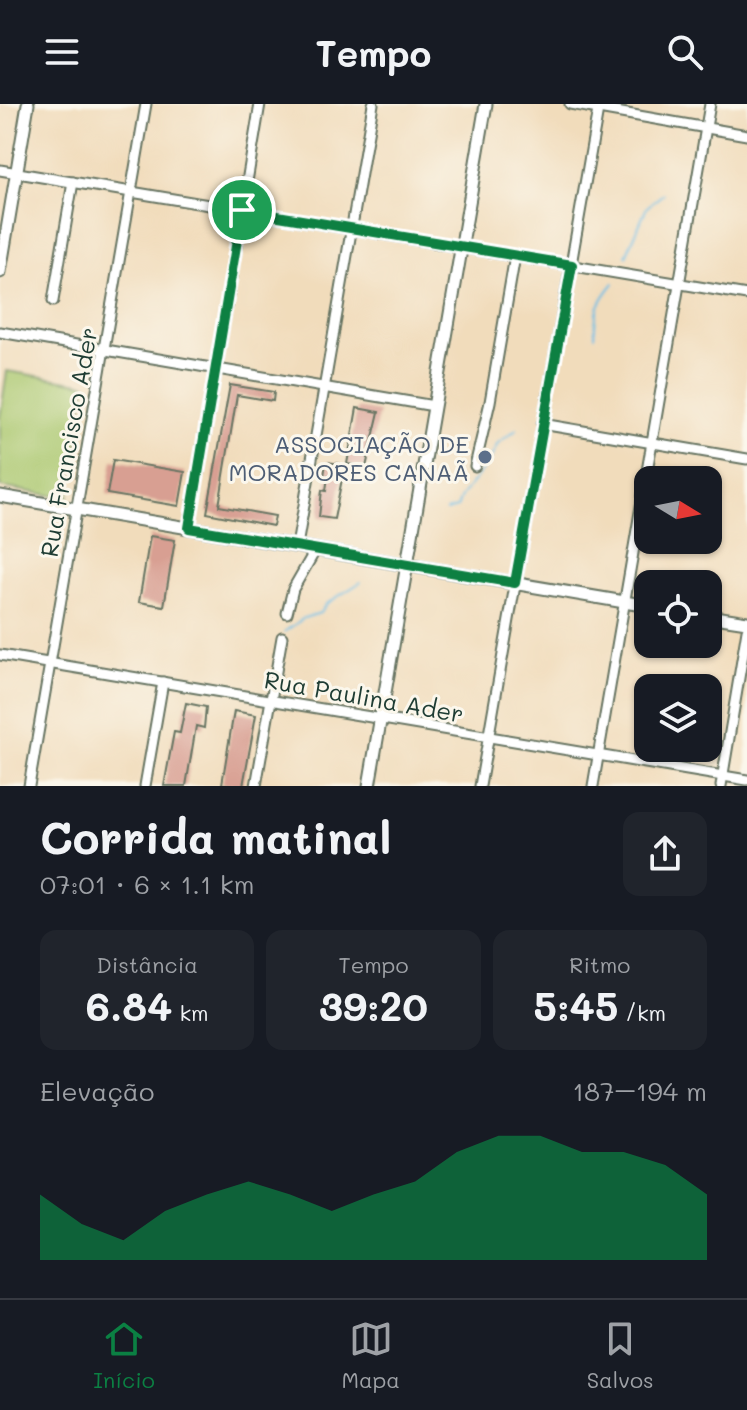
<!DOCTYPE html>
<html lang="pt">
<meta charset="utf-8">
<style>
:root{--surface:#171b24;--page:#20242c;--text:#f1f3f6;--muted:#9ea1a6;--line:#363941;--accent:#0b8043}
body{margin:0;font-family:Mali,sans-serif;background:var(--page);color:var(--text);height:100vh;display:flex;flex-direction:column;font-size:30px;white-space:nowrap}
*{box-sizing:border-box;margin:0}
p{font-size:26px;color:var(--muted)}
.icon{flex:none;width:44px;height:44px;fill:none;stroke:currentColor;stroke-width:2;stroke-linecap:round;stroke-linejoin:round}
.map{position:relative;height:682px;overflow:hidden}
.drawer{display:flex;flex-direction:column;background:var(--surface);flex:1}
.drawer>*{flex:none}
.needle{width:52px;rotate:100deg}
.tools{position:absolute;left:634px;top:362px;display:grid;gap:16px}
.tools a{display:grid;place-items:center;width:88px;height:88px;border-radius:16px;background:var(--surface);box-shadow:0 2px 6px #0004;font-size:40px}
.pin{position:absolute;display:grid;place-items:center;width:68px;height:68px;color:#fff;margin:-34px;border:4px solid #fff;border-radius:50%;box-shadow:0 2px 8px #0007}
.round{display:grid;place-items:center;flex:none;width:84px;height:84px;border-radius:16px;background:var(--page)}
.overview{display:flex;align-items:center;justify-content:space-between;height:136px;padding:0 40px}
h1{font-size:44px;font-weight:700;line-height:60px}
.stats{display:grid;grid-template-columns:repeat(3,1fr);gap:12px;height:136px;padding:8px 40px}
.stats div{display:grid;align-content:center;border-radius:16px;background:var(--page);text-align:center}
.stats b{font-size:40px;font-weight:700}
.stats small{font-size:22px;font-weight:400}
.stats p{font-size:22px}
.chart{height:224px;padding:16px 40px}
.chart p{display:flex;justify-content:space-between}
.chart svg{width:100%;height:144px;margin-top:8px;fill:var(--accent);opacity:.7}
header{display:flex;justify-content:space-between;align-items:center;height:104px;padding:0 40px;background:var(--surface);font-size:36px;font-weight:700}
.tabs{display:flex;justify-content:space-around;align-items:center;height:112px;border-top:2px solid var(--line);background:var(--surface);font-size:22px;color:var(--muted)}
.tabs a{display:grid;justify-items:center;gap:4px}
.tabs .on{color:var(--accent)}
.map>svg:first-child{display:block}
.pitch{fill:#abc86f;stroke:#658252;stroke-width:2}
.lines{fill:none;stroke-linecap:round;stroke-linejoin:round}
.stream{stroke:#69bde5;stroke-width:2}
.building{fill:#d89f92}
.minor-casing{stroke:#687563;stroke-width:13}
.tertiary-casing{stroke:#687563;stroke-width:15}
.minor{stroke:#fff;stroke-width:9}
.tertiary{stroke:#fff;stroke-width:11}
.route-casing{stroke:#fff;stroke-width:16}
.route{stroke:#0b8043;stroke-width:10}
.service-dot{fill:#5c6f8a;stroke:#fbf7ec;stroke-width:3}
.labels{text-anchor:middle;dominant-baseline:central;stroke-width:6;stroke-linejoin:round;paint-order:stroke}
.street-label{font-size:24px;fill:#1f3d34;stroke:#fbf7ec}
.service-label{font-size:24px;fill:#4e5e75;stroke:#fbf7ec;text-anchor:end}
</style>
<header><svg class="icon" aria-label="menu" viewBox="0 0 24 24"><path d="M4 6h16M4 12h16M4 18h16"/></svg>Tempo<svg class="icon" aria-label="search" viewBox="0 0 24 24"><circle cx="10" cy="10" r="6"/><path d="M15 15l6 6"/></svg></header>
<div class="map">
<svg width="747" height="682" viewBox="0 0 747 682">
<rect width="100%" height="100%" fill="#fbf7ec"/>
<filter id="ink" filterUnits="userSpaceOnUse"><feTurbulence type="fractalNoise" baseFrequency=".0125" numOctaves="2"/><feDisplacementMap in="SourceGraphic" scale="16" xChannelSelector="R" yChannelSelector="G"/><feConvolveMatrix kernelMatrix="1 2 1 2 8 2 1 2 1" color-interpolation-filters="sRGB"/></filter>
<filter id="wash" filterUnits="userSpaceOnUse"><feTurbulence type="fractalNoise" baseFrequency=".006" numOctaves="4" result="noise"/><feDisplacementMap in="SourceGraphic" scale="32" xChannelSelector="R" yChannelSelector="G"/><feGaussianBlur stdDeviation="1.8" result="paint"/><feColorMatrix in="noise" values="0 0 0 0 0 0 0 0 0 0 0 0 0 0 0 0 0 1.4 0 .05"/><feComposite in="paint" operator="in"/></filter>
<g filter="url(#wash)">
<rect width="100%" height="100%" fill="#f1dcbb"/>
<!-- pitch -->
<path class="pitch" d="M7,267l79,13 -18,114 -68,-11v-70z"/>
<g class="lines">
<!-- stream -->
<g class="stream">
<path d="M626,152l21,-49 16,-13"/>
<path d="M595,232c-1,-24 4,-35 19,-53"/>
<path d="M446,407l11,-3 4,-11 29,-37 8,-17 19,-14"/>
<path d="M284,528l20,-14 16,-5 6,-9 35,-22"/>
</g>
</g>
<g id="blocks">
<!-- building -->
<g class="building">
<path d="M230,281l44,7 -1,9 -36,-6 -18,111 56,10 -2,10 -66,-13z"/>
<path d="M357,304l22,4 -13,55 -19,-3z"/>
<path d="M113,356l72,12 -6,34 -72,-12z"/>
<path d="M326,358l16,2 -3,15h3l-8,40 -15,-2 3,-27 4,1 2,-15h-4z"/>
<path d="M150,432l25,4 -11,66 -25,-4z"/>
<path d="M186,599l20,4 -2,21 -8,-2 -10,60h-22l10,-54 6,1z"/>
<path d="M234,607l22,4 -13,71 -21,-2z"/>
</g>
</g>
</g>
<g filter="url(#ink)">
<use href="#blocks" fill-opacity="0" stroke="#687563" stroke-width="2"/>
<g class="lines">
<!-- minor casing -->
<g class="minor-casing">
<g id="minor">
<path d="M570,0l177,31"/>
<path d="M0,66l747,125"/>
<path d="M53,197l20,-119"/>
<path d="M0,228l434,74"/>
<path d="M542,320l205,35"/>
<path d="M475,362l15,-64 25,-146"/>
<path d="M189,424l71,-424"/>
<path d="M297,442l76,-442"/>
<path d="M287,509l6,-24 23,-40"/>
<path d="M0,551l747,125"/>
<path d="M29,682l117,-682"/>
<path d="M145,682l18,-104"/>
<path d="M256,682l26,-149"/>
<path d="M480,682l119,-682"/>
<path d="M593,682l117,-682"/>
<path d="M721,682l26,-156"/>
</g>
</g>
<!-- tertiary casing -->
<g class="tertiary-casing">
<g id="tertiary">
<path d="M0,168l28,-168"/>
<path d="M0,392l648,110"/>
<path d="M708,512l39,6"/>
<path d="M369,682l117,-682"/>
</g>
</g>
<!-- minor -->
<use href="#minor" class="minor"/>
<!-- tertiary -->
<use href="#tertiary" class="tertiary"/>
</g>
</g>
<g class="lines" filter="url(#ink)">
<!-- route casing -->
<g class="route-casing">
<path id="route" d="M242,106l330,55 -57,318 -326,-55z"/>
</g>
<!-- route -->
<use href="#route" class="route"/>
</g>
<!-- markers -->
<circle class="service-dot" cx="485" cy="353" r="8"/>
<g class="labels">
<!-- street labels -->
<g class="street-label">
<text transform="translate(68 338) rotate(-80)">Rua Francisco Ader</text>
<text transform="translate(364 592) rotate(10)">Rua Paulina Ader</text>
</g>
<!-- service labels -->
<g class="service-label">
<text x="469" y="339">ASSOCIAÇÃO DE<tspan x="469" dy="28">MORADORES CANAÃ</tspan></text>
</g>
</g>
</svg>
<div class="tools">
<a><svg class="needle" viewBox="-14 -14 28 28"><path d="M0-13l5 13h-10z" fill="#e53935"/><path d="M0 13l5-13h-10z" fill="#9ea1a6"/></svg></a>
<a><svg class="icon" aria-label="locate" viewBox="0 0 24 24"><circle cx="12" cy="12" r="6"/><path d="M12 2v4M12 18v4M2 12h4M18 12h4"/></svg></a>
<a><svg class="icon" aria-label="layers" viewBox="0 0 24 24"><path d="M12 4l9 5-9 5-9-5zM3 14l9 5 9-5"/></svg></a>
</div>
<div class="pin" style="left:242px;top:106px;background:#1e9e55"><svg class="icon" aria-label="arrive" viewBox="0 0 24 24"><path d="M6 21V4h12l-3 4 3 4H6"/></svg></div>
</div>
<section class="drawer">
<div class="overview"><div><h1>Corrida matinal</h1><p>07:01 · 6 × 1.1 km</p></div><a class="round"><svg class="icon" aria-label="share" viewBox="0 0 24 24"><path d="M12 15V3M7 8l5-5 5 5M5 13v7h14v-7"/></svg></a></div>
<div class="stats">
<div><p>Distância</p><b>6.84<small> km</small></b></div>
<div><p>Tempo</p><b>39:20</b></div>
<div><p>Ritmo</p><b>5:45<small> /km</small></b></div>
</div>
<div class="chart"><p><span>Elevação</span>187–194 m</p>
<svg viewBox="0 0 160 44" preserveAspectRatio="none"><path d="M0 44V24L10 33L20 38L30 29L40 24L50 20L60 24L70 29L80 24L90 20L100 11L110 6L120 6L130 11L140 11L150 15L160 24V44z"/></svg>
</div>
</section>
<nav class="tabs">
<a class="on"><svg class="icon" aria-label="home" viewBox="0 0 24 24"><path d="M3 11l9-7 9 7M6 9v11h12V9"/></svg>Início</a>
<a><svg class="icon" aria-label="map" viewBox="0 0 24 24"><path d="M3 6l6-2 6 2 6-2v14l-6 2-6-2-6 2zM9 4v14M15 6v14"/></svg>Mapa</a>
<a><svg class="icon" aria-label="saved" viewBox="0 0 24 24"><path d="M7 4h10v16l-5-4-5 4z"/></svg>Salvos</a>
</nav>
